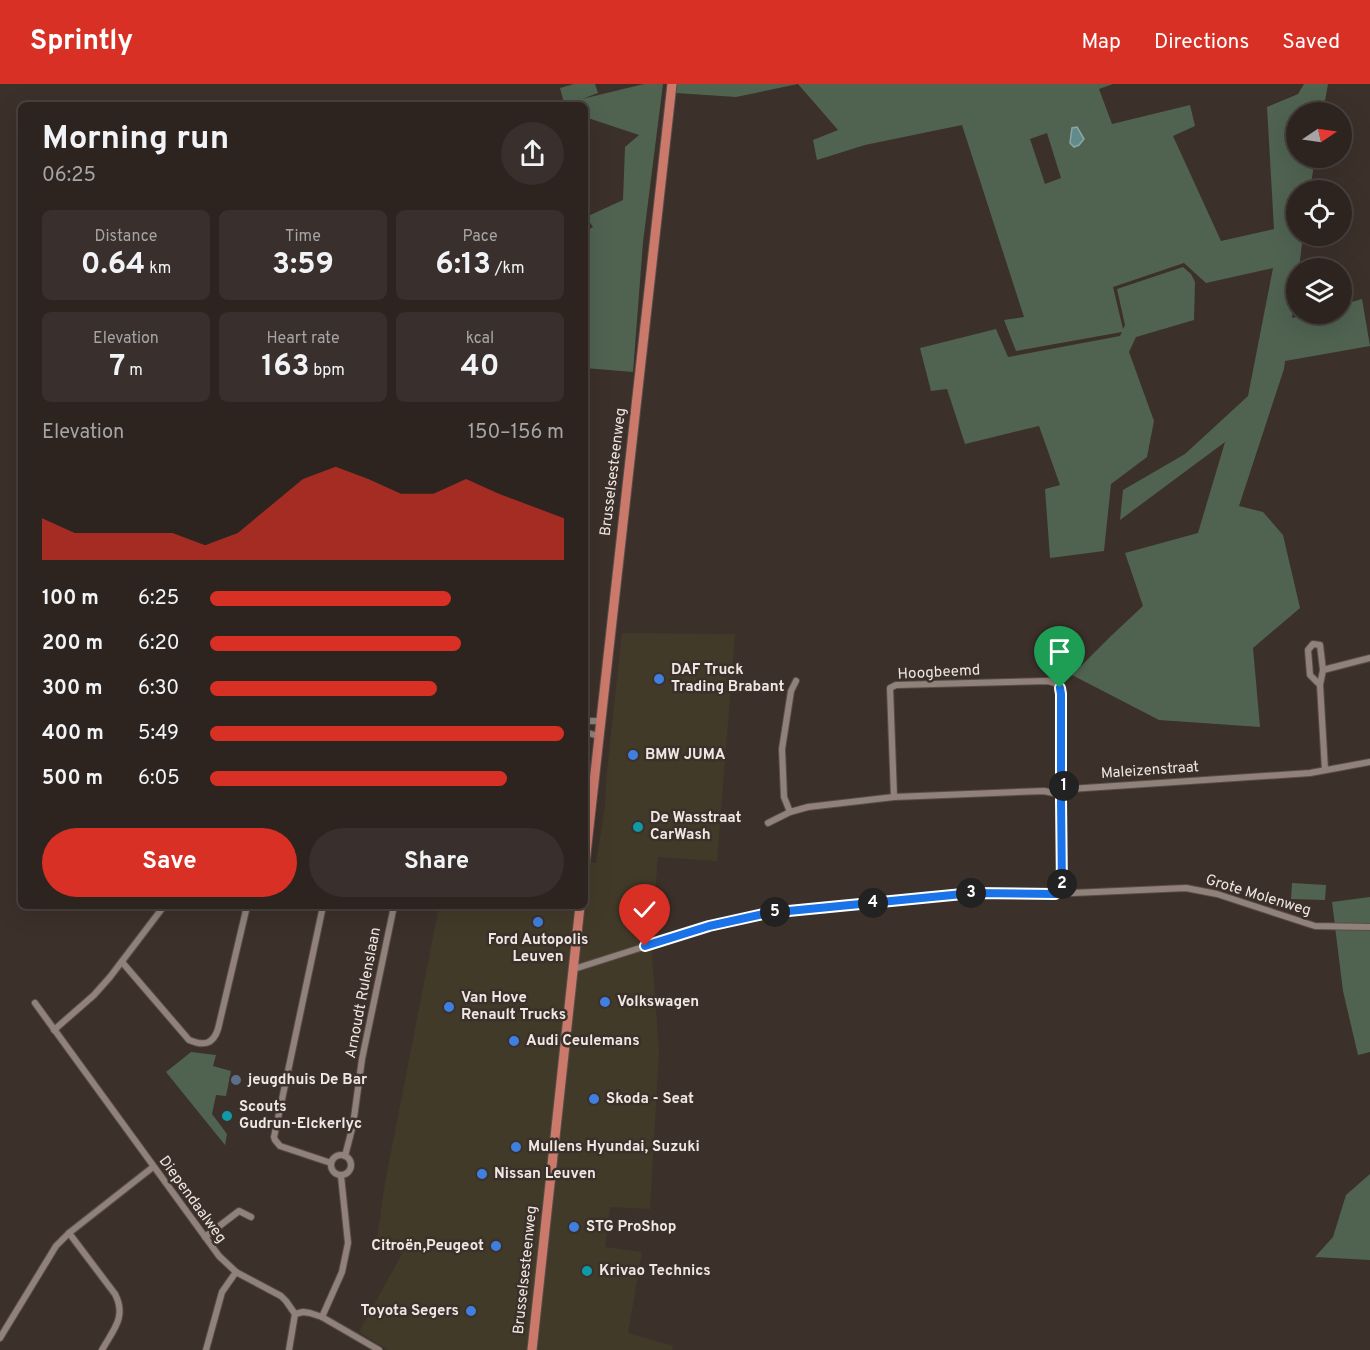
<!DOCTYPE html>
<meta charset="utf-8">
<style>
:root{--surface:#2d2420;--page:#39302d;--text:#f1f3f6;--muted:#a7a4a5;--line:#48413e;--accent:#d93025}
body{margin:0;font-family:Overpass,sans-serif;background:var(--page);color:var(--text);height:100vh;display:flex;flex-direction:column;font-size:22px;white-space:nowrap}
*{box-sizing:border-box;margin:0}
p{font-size:20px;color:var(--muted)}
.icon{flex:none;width:33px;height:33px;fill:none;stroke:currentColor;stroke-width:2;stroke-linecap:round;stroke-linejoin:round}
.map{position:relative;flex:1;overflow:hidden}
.sheet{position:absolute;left:18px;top:18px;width:570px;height:807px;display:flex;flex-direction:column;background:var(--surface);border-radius:9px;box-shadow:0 6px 24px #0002,0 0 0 2px var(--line)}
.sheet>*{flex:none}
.needle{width:39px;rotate:77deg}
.fabs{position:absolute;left:1286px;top:18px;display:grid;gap:12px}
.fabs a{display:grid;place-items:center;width:66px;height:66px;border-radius:50%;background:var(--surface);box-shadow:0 6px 24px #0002,0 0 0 2px var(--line);font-size:30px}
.pin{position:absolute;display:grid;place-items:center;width:51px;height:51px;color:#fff;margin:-62px -26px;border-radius:50% 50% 50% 0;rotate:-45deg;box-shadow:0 0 6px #0007}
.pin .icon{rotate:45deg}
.km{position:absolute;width:30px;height:30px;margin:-15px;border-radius:50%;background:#222;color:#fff;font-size:16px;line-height:30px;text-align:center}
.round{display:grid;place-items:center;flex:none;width:63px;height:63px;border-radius:32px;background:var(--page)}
.headline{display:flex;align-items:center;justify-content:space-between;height:102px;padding:0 24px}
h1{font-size:33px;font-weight:700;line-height:45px}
.stats{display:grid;grid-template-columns:repeat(3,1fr);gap:9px;height:102px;padding:6px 24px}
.stats div{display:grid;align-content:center;border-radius:9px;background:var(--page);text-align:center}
.stats b{font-size:30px;font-weight:700}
.stats small{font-size:16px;font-weight:400}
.stats p{font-size:16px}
.chart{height:168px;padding:12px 24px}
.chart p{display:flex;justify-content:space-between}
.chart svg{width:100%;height:108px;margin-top:6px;fill:var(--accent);opacity:.7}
.cta{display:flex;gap:12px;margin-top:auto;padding:12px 24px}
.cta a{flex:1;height:69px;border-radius:36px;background:var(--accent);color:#fff;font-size:24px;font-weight:700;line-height:69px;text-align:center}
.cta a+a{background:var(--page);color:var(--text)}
ul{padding:0 24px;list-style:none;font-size:20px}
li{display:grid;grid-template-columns:96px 72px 1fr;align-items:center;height:45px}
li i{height:15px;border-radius:8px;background:var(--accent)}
header{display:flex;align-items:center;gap:36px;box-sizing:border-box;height:84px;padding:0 30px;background:var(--accent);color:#fff}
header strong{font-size:28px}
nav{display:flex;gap:33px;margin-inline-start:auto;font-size:21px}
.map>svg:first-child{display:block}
.industrial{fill:#423a29}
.green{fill:#506351;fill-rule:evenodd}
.water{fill:#618a8b;stroke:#8ca6a5;stroke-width:1.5}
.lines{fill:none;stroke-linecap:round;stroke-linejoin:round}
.minor-casing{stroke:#574e49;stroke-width:8}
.primary-casing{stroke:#574e49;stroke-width:11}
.minor{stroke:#90827b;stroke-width:6}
.primary{stroke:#cb796b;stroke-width:9}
.route-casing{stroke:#fff;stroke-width:12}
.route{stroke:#1a73e8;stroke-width:8}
.shop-dot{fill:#3f7fe0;stroke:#3c302a;stroke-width:2}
.culture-dot{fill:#0f9aa8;stroke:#3c302a;stroke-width:2}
.service-dot{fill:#5c6f8a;stroke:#3c302a;stroke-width:2}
.labels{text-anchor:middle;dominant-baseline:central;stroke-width:5;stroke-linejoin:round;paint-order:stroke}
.street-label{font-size:15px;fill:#efe7e3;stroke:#3c302a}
.poi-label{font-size:15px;font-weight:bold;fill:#efe7e3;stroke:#3c302a;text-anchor:start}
</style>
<header>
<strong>Sprintly</strong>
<nav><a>Map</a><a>Directions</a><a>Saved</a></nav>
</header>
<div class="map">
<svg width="1370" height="1266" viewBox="0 0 1370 1266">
<rect width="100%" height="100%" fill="#3c302a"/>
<!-- industrial -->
<path class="industrial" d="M610,545l12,4 113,1 -18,227 -59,-4 -7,84 8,110 -9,158 -40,-2 -5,40 37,5 -14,81 45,13 -1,4h-284l-29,-18 43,-78 -25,-15 8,-56 54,-277h146v-44l11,1 9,-57 1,-26 16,-147z"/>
<!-- green -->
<g class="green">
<path d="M574,0h21l3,9 -16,6 62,-15h19l-20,158 -10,130 -48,-4v-136l8,-5 -7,-10 37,-17 2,-53 14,-12 -51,-17h-3v-13h-32l11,-2 -4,-15z"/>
<path d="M676,0h437l-14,5 13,35 78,-19 5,21 -22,10 48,105 53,-12 -7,-122 31,-13 6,-10h24l-5,28h-27v46h19l-5,32h-14v46h7l-4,32h-3v19l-4,31 18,-4h31v-9l21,-6 8,47 -85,15 -1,8 -45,137 24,6 20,23 17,73 -47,40 7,79 -101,-7 -87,-45 40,-40 31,-29 -18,-53 73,-20 27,-91 -105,78 3,-30 62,-36 63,-58 25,-128 -67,15 -22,-20 -71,24 10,42 2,-4 -8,-36 66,-22 8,7 4,8 -1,38 -58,17 -7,15 25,69 -7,36 -36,27 -7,67 -54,7 -5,-69 15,-4 -21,-59 -74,18 -18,-55 -16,2 -11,-43 76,-19 12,28 112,-21 2,-4 -106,19 -12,-31 20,-3 -62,-192 -97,20 -48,15 -4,-20 25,-10 -40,-46 -62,13 -60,-4zM1047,49l14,45 -16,6 -15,-45z"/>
<path d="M1292,799l34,2 -1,15 -34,-1z"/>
<path d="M1370,813v155l-12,3 -15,-64 -11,-89z"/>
<path d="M191,968l25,3 -3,11 18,5 -5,25 -10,-1 -4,19 15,20 -2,11 -59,-73z"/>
<path d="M1370,1090v86l-55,-3 18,-20 13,-42z"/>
</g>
<!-- water -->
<path class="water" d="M1077,43l7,12 -5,6 -5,2 -4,-4 2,-15z"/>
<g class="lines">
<!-- minor casing -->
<g class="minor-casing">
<g id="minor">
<path d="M1313,560l7,1 3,25 -3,15 -10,-10 -2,-25z"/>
<path d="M1323,586l47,-12"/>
<path d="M1320,601l5,85"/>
<path d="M585,637h15"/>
<path d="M585,648l13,4"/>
<path d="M894,713l-4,-109 6,-3 152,-4 7,2 5,5 1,6v83l3,8 -3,14 1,90"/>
<path d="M790,728l-6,-15 -2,-48 9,-58 5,-10"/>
<path d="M768,739l22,-11 18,-5 86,-10 150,-6 14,3 12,-5 240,-16 60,-11"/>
<path d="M1062,805l10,4 114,-5 31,6 98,32 55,1"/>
<path d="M323,822l-49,231 1,3 5,6 51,17"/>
<path d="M122,878l67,78c14,6 24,5 29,-11l29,-123"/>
<path d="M574,885l135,-43 59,-13 205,-20 82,1 7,-5"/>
<path d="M35,919l184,253 17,16 45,24 5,5 9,13"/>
<path d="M54,946l40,-35 16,-18 54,-71"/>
<circle cx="341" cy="1081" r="10"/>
<path d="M345,1072l8,-31 9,-66 32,-153"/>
<path d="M69,1149l46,61c12,23 -2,36 -13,56"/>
<path d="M205,1153l34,-26 12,6"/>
<path d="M295,1230l8,-2 7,1 12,4 57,33"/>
<path d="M322,1233l20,-45 6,-29 -7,-67"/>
<path d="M0,1254l56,-92 13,-13 84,-66"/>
<path d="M206,1266l16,-58 14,-20"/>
<path d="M289,1266l6,-36"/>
</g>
</g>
<!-- primary casing -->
<g class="primary-casing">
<g id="primary">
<path d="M585,779l87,-779"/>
<path d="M532,1266l48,-444"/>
</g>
</g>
<!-- minor -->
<use href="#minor" class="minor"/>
<!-- primary -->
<use href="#primary" class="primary"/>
</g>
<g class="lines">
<!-- route casing -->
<g class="route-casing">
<path id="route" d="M645,862l64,-20 59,-13 205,-20 82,1 7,-5 -1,-90 3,-14 -3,-8v-83l-1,-6"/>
</g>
<!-- route -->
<use href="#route" class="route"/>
</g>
<!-- markers -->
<g class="shop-dot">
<circle cx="659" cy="595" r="6"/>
<circle cx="633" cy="671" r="6"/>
<circle cx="538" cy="838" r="6"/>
<circle cx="605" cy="918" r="6"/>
<circle cx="449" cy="923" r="6"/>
<circle cx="514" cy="957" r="6"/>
<circle cx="594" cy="1015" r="6"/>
<circle cx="516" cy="1063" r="6"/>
<circle cx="482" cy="1090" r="6"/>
<circle cx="574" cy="1143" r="6"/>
<circle cx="496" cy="1162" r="6"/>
<circle cx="471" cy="1227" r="6"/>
</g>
<g class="culture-dot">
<circle cx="638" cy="743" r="6"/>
<circle cx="227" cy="1032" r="6"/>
<circle cx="587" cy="1187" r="6"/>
</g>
<circle class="service-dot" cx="236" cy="996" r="6"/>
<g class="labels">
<!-- street labels -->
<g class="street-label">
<text transform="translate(614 388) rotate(-83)">Brusselsesteenweg</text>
<text transform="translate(939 589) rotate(-3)">Hoogbeemd</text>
<text transform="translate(1150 687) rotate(-4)">Maleizenstraat</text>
<text transform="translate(1258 812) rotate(17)">Grote Molenweg</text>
<text transform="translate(364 909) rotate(-79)">Arnoudt Rulenslaan</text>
<text transform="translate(192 1116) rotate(54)">Diependaalweg</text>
<text transform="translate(526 1186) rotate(-84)">Brusselsesteenweg</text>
</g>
<!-- poi labels -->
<g class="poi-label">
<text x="671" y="586">DAF Truck<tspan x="671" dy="17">Trading Brabant</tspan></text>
<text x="645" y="671">BMW JUMA</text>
<text x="650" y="734">De Wasstraat<tspan x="650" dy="17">CarWash</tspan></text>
<text x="538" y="856" text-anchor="middle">Ford Autopolis<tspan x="538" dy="17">Leuven</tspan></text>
<text x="461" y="914">Van Hove<tspan x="461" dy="17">Renault Trucks</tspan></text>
<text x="617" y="918">Volkswagen</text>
<text x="526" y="957">Audi Ceulemans</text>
<text x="248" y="996">jeugdhuis De Bar</text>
<text x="606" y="1015">Skoda - Seat</text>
<text x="239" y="1023">Scouts<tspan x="239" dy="17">Gudrun-Elckerlyc</tspan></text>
<text x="528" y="1063">Mullens Hyundai, Suzuki</text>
<text x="494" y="1090">Nissan Leuven</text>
<text x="586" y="1143">STG ProShop</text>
<text x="484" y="1162" text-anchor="end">Citroën,Peugeot</text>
<text x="599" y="1187">Krivao Technics</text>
<text x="459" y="1227" text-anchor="end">Toyota Segers</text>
</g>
</g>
</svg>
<div class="fabs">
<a><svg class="needle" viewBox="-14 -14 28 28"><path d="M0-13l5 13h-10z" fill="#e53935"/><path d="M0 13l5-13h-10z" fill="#a7a4a5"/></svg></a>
<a><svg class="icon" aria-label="locate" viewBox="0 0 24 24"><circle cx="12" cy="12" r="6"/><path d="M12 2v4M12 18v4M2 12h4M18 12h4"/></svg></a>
<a><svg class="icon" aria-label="layers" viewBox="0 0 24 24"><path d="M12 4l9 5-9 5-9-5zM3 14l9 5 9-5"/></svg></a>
</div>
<div class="pin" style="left:1060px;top:604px;background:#1e9e55"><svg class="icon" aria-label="arrive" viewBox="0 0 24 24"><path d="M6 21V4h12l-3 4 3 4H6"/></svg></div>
<div class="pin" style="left:645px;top:862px;background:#d93025"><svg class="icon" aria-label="check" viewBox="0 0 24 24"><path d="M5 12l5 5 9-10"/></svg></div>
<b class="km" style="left:1064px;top:702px">1</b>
<b class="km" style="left:1062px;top:800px">2</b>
<b class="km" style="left:971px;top:809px">3</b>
<b class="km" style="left:873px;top:819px">4</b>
<b class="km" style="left:775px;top:828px">5</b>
<section class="sheet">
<div class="headline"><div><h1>Morning run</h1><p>06:25</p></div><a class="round"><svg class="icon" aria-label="share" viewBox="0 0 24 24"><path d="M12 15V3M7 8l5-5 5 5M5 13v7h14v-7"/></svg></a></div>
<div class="stats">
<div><p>Distance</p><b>0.64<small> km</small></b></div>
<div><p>Time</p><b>3:59</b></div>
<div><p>Pace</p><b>6:13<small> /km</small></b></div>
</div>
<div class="stats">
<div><p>Elevation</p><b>7<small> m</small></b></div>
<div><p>Heart rate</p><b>163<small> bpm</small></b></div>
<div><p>kcal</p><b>40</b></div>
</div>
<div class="chart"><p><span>Elevation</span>150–156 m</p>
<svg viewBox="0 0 160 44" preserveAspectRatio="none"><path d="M0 44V27L10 33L20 33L30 33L40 33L50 38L60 33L70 22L80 11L90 6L100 11L110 17L120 17L130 11L140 17L150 22L160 27V44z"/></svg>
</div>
<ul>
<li><b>100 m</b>6:25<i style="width:68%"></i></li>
<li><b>200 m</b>6:20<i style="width:71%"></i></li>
<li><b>300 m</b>6:30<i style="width:64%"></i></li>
<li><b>400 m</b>5:49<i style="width:100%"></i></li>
<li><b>500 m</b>6:05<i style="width:84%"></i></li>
</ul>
<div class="cta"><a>Save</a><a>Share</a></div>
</section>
</div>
